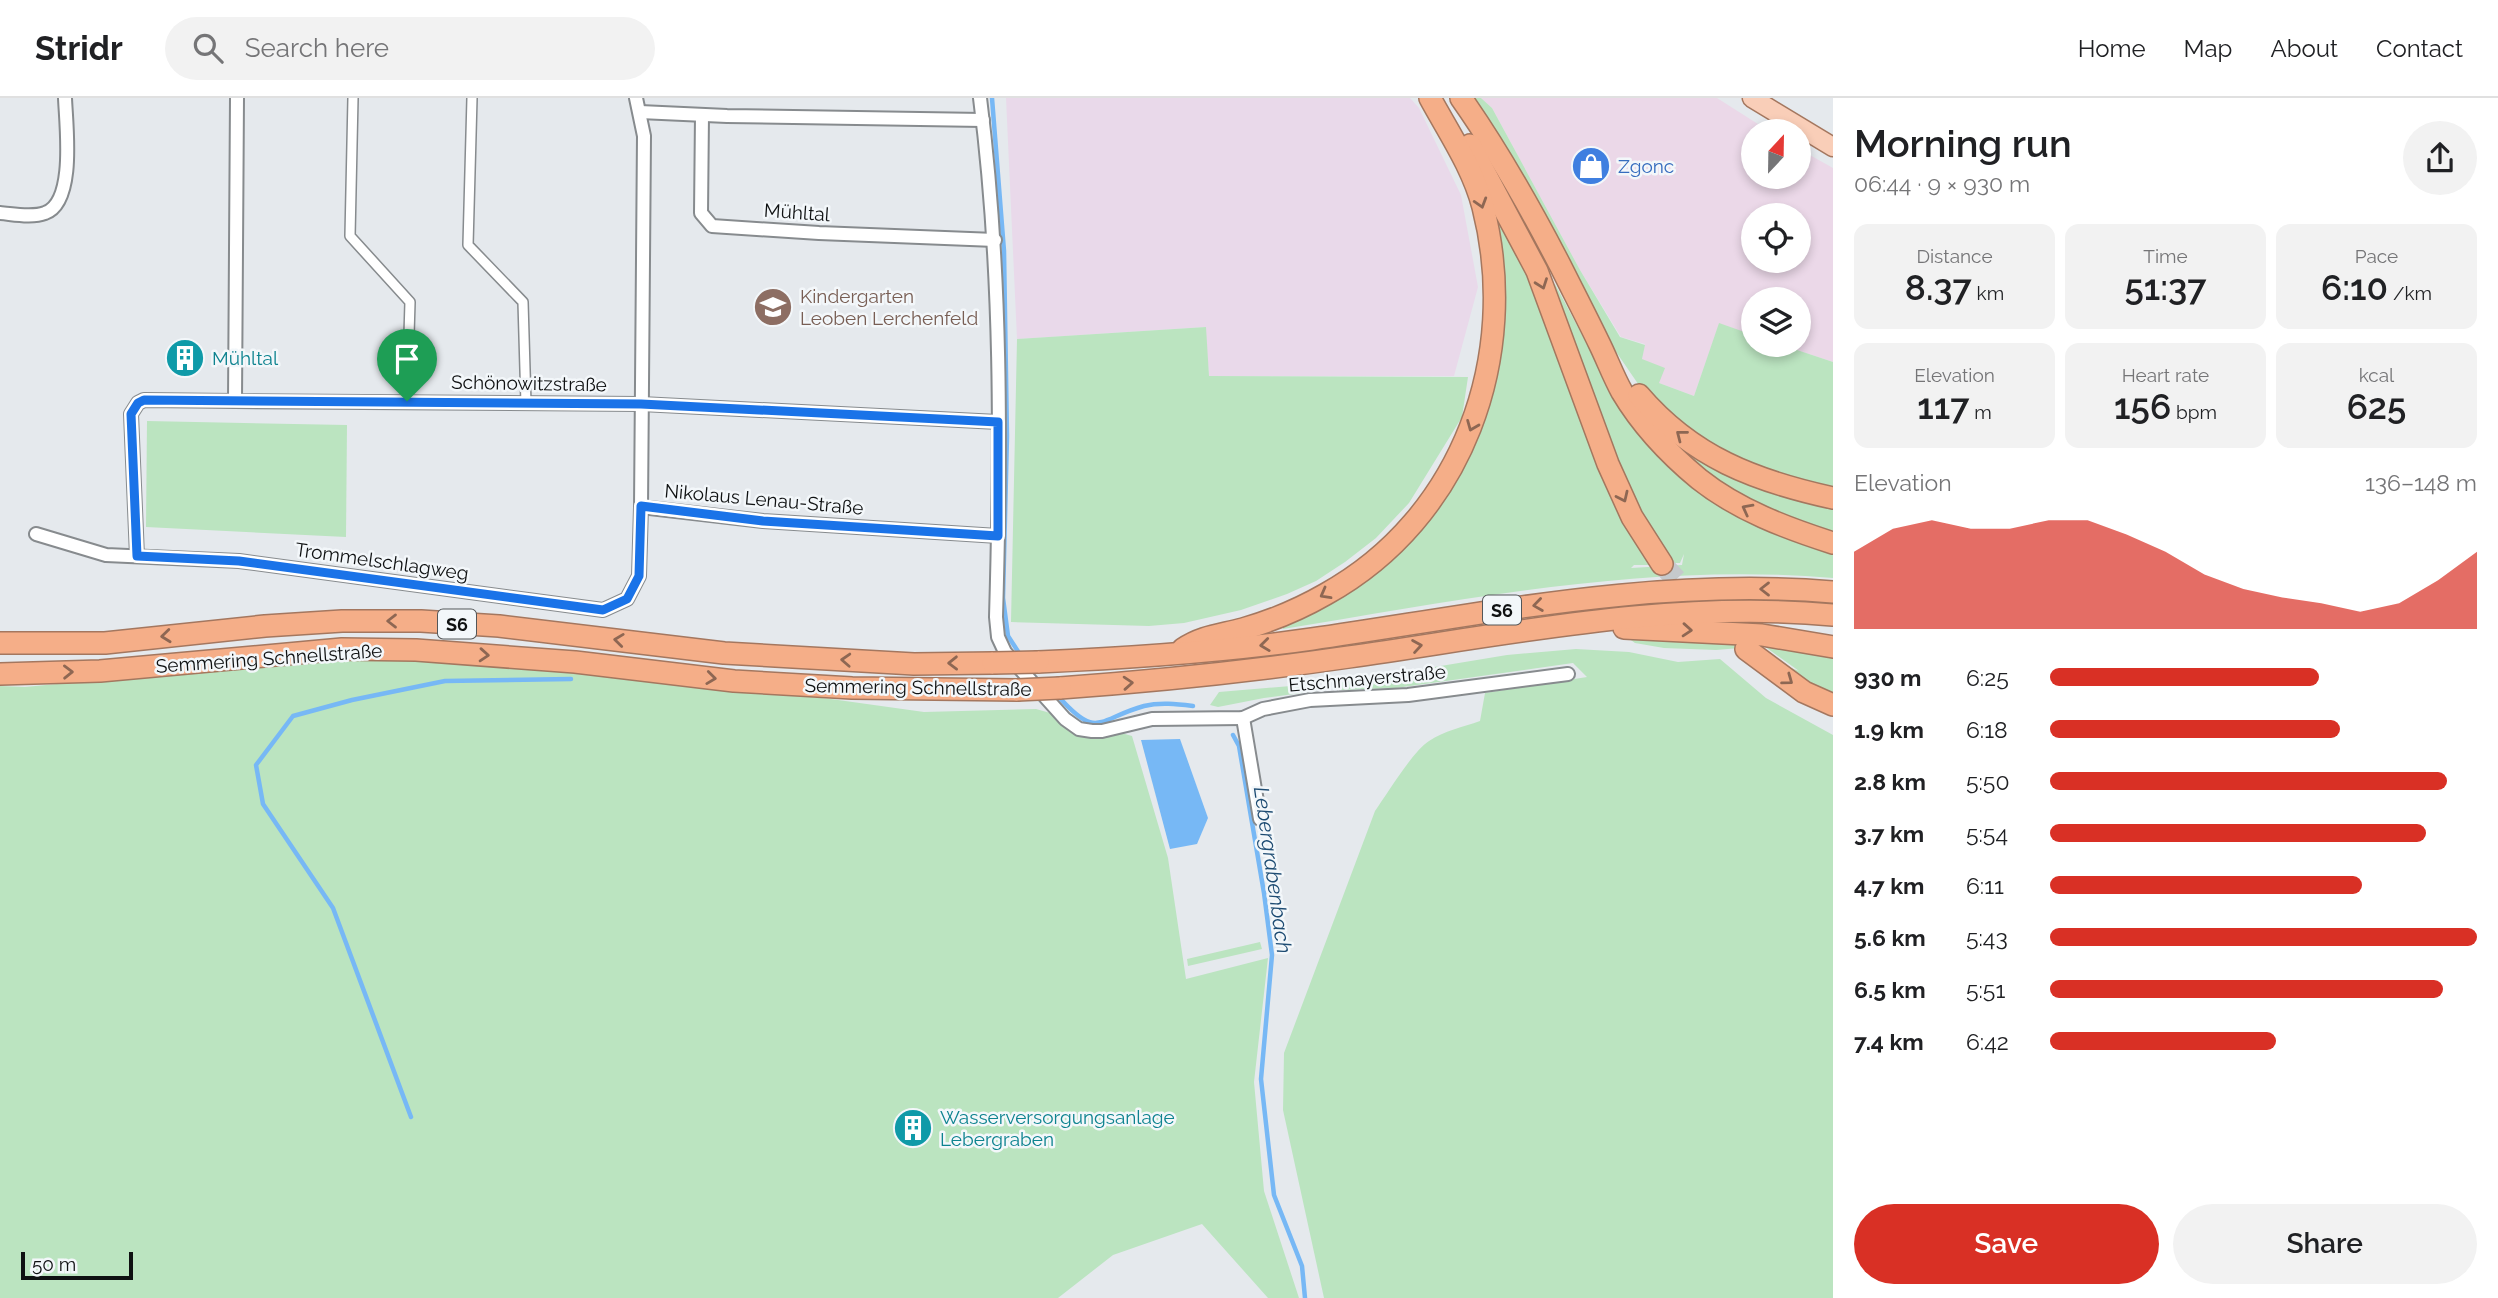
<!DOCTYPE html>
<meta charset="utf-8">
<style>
:root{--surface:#fff;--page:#f2f2f2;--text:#202124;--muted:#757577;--line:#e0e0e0;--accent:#d93025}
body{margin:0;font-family:Raleway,sans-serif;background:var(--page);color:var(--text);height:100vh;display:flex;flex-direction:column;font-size:26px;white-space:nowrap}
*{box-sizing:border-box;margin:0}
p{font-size:23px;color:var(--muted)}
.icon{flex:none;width:38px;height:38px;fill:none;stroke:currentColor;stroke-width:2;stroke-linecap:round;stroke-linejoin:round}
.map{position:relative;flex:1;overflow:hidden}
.side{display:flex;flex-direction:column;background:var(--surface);width:665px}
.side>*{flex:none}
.needle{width:46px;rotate:22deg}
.tools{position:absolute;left:1741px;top:21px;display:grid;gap:14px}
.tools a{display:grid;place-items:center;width:70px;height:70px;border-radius:50%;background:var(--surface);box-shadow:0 4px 10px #0003;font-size:35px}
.scale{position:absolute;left:21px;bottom:18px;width:112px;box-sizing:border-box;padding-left:7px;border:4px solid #0f1112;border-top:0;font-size:19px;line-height:24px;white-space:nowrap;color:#0f1112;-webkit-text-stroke:5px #f3f7fa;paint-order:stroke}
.pin{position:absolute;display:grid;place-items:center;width:60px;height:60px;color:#fff;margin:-72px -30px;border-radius:50% 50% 50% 0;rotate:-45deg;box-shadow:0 0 7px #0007}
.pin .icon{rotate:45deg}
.round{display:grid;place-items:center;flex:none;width:74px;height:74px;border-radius:37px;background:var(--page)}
.summary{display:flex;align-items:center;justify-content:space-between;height:119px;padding:0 21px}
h1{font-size:38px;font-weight:600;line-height:52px}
.figures{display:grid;grid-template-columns:repeat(3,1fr);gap:10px;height:119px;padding:7px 21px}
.figures div{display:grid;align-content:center;border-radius:14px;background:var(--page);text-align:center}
.figures b{font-size:35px;font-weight:600}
.figures small{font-size:19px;font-weight:400}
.figures p{font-size:19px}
.chart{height:196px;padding:14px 21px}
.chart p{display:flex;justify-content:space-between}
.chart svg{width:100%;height:126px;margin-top:7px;fill:var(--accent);opacity:.7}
.action{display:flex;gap:14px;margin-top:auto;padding:14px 21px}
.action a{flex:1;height:80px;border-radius:42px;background:var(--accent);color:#fff;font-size:28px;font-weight:600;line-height:80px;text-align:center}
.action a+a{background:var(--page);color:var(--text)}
ul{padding:0 21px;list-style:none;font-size:23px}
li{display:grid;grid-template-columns:112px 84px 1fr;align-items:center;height:52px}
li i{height:18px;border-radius:9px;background:var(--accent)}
header{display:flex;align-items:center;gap:42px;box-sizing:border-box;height:98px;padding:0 35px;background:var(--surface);border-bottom:2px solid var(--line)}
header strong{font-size:33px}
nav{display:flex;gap:38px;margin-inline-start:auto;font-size:24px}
.search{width:490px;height:63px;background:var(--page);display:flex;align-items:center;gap:18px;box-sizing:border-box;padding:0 24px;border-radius:38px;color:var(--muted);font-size:26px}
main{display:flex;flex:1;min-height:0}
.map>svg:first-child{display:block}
.commercial{fill:#ebd8e8;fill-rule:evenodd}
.industrial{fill:#e9d9ea}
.green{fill:#bbe4c0}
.water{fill:#77b8f5}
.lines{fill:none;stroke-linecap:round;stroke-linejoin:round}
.stream{stroke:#77b8f5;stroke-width:4.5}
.motorway-tunnel{stroke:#c5c9cc;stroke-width:21;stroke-dasharray:21 10;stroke-linecap:butt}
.pedestrian-casing{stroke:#878b8e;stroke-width:12}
.minor-casing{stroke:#878b8e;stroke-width:16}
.primary-casing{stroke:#a4775f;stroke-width:21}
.motorway-casing{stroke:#a4775f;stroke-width:24}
.pedestrian{stroke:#fff;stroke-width:9}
.minor{stroke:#fff;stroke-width:12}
.primary{stroke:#f9ceb8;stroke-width:18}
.motorway{stroke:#f5ae88;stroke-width:21}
.motorway-bridge-casing{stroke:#a4775f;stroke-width:24;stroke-linecap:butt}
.motorway-bridge{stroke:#f5ae88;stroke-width:21}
.oneway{stroke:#8e6753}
.route-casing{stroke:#fff;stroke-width:14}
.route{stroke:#1a73e8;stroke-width:9}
.labels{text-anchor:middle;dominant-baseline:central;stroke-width:5;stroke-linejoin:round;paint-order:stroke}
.shield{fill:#f3f7fa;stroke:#535658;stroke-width:2}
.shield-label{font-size:18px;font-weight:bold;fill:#0f1112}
.shop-label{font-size:19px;fill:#366cbe;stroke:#f3f7fa;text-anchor:start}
.street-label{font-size:19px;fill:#0f1112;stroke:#f3f7fa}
.education-label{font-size:19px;fill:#785e54;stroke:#f3f7fa;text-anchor:start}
.culture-label{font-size:19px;fill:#0d838f;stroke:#f3f7fa;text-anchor:start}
.water-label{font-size:21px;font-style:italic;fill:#1d4b72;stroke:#f3f7fa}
</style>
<header>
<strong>Stridr</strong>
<div class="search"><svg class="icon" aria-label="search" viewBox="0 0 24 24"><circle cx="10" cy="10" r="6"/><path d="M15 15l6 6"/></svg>Search here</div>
<nav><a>Home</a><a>Map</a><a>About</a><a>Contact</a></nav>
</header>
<main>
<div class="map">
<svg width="1833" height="1200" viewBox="0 0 1833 1200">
<rect width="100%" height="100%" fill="#e5e9ed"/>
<!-- commercial -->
<path class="commercial" d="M1481,0h236l52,33h-15v46h45v-28l34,19v194l-51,-17h17v-46h-45l-1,36 -34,-11 -25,72 -35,-13 -17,-24 3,-15 -24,-7 -41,-67 -88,-162zM1754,117h45v46h-45z"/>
<!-- industrial -->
<path class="industrial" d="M1006,0h404l9,10 42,87 17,92 -24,89h-245l-4,-49 -188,12z"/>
<!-- green -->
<g class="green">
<path d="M1473,0h8l11,10 88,162 40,67 25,8 -3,14 23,9 -6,15 35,13 25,-73 34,12 1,10h28l51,17v128l-64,-14 -76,-39 -48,-43 -35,-51z"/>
<path d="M1483,91l31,51 109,279 27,46h-16l-3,3 51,-3 2,-11 -4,9h-10l-33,-51 -74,-198 -9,-29 1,-1 43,81 46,70 189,116v27c-184,-16 -369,21 -550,51v-4l76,-42 127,-176z"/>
<path d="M1206,229l3,49 259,1 -6,40 -53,86 -33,35 -31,24 -29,19 -29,13 -46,16 -57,13 -35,3 -138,-4 6,-283z"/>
<path d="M147,323l200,4 -1,112 -200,-10z"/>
<path d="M1669,339l164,68v29c-49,-17 -97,-35 -138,-69 -9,-8 -17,-19 -26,-28z"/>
<path d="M1628,540l139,6 66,12v42l-23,-12 -24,-20 13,5 -35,-25 -48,4 -52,-2 -29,-5z"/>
<path d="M1576,551l53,3 49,10 42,-3 46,39 67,37v563h-509l-41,-188 1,-57 91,-242c12,-17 38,-60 54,-70 15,-10 34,-14 51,-20l5,-28 102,-16 -14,-14 -177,25 -57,2 -1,-7 169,-28z"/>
<path d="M441,560l390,41 93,13 112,-3 96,27 36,122 18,121 82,-21 -14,124 10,109 35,107h-31l-66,-74 -89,31 -55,43h-1058v-612l25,1 252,-24z"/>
<path d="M1315,586l1,7 -52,7 -46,9 -8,-2 9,-13z"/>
<path d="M1260,844l2,7 -74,17 -1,-7z"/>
</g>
<!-- water -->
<path class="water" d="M1180,641l28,79 -11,26 -27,5 -29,-109z"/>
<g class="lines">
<!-- stream -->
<g class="stream">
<path d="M992,0l12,153 3,185 -4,162 5,38 13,20"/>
<path d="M1058,598c40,45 39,23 86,10 16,-4 33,-2 49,0"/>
<path d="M1233,637l6,11 25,147 8,62 -11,124 13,116 28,71 3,32"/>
<path d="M411,1019l-78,-209 -70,-104 -7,-39 37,-49 59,-16 93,-19 126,-2"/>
</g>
<!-- motorway-tunnel -->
<path class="motorway-tunnel" d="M1662,466l34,37"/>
<!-- pedestrian casing -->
<g class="pedestrian-casing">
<g id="pedestrian">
<path d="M353,0l-3,138 60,66 -3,99"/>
<path d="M472,0l-4,147 55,57 3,102"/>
</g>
</g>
<!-- minor casing -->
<g class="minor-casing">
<g id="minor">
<path d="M237,0l-2,303 406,3 357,18"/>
<path d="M636,0l8,38 -3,371 122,14 235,15"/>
<path d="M980,0c22,172 21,346 16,519l2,20 7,15 60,67 14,10 13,2h10l50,-12 91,-1 20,-9 47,-9 98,-5 160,-21"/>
<path d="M640,14l87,4 256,4"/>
<path d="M702,17l-1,98 11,13 107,7 176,7"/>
<path d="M0,115c13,1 32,5 45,0 31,-11 21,-88 20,-115"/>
<path d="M36,436l70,21 133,6 364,49 24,-11 12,-23 2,-69"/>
<path d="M137,458l-6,-142 7,-11 6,-3 91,1"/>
<path d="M1243,620l17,101"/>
</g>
</g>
<!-- primary casing -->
<g class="primary-casing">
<path id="primary" d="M1752,0l81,49"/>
</g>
<!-- motorway casing -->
<g class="motorway-casing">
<g id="motorway">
<path d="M1461,0c38,54 70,111 100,169 13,26 26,51 38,76 8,16 14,33 23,49 19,32 48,63 77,87 39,31 87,49 134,64"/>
<path d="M1470,47l67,126 71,193 24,53 30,47"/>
<path d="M1639,297c53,62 116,86 194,103"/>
<path d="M1624,530l138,7 71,12"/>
<path d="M0,545h105l160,-17 77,-5h79l78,5 225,27 190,11 79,-1"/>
<path d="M1183,551c19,-13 38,-14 60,-20 28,-8 57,-20 83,-35 137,-76 195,-238 157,-387 -10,-39 -34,-74 -53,-109"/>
<path d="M1746,551l58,43 29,13"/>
<path d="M1038,564c92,-4 183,-10 274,-23 173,-25 346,-62 521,-47"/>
<path d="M0,576l100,-3 242,-22 74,1 159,12 159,19 118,7 165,2"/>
<path d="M1060,590c97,-7 193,-17 289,-31 161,-23 321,-57 484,-42"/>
</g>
</g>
<!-- pedestrian -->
<use href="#pedestrian" class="pedestrian"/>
<!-- minor -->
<use href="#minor" class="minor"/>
<!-- primary -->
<use href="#primary" class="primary"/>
<!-- motorway -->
<use href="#motorway" class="motorway"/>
<!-- motorway-bridge casing -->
<g class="motorway-bridge-casing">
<g id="motorway-bridge">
<path d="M993,565l45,-1"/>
<path d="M1017,592l43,-2"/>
</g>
</g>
<!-- motorway-bridge -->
<use href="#motorway-bridge" class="motorway-bridge"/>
</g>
<!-- one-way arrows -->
<defs><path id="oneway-chevron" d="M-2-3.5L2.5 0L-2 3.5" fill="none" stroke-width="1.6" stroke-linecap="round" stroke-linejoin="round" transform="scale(1.75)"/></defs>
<g class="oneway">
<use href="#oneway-chevron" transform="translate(1481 105) rotate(73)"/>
<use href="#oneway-chevron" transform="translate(1542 186) rotate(70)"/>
<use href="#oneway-chevron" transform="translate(1472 328) rotate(112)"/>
<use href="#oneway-chevron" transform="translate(1681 337) rotate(-142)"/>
<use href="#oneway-chevron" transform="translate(1623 399) rotate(65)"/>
<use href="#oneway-chevron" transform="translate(1747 411) rotate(-152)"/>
<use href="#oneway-chevron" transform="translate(1765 491) rotate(-180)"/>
<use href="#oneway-chevron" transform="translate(1325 496) rotate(151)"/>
<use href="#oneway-chevron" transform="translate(1538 507) rotate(172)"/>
<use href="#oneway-chevron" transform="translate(392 523) rotate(-180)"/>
<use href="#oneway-chevron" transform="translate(1687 532) rotate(4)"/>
<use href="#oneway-chevron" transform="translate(166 538) rotate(174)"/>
<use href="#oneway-chevron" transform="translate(619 542) rotate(-173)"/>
<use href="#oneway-chevron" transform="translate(1265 547) rotate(173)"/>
<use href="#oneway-chevron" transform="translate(1417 548) rotate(-9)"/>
<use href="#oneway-chevron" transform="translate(484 557) rotate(4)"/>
<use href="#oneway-chevron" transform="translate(846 562) rotate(-177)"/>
<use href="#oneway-chevron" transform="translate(953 565) rotate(179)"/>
<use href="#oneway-chevron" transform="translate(68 574) rotate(-1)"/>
<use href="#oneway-chevron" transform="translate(711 580) rotate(7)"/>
<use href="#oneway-chevron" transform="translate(1788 582) rotate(36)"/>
<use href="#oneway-chevron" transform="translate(1128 585) rotate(-4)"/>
</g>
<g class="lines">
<!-- route casing -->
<g class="route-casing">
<path id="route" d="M144,302l497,4 357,18v114l-235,-15 -122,-15 -2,70 -12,23 -24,11 -364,-49 -102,-5 -6,-142 7,-11z"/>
</g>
<!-- route -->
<use href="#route" class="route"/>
</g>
<!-- icons -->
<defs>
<g id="shop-disc" transform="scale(2.0125)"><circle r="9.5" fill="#3f7fe0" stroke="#f3f7fa"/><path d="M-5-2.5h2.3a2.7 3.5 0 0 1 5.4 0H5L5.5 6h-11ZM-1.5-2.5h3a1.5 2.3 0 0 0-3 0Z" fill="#fff"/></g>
<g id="school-disc" transform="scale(2.0125)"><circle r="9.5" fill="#8d6e63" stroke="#f3f7fa"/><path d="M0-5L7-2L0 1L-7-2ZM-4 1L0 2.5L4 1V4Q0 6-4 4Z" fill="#fff"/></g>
<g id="building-disc" transform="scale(2.0125)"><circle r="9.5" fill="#0f9aa8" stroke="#f3f7fa"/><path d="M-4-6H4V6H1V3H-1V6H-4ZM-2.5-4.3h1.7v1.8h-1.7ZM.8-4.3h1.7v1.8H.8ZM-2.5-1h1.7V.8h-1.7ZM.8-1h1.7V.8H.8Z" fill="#fff"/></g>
</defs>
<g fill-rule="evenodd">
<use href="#shop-disc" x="1591" y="68"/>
<use href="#school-disc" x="773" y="209"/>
<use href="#building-disc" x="185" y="260"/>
<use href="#building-disc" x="913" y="1030"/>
</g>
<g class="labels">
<!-- shield labels -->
<g class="shield">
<rect x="1483" y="497.5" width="38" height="29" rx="5"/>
<rect x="438" y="511.5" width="38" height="29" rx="5"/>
</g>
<g class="shield-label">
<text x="1502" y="512">S6</text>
<text x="457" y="526">S6</text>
</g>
<!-- shop labels -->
<g class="shop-label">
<text x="1618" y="68">Zgonc</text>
</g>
<!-- street labels -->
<g class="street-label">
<text transform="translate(797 114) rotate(4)">Mühltal</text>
<text transform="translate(529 285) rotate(1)">Schönowitzstraße</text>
<text transform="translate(764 401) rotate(5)">Nikolaus Lenau-Straße</text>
<text transform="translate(382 463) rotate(8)">Trommelschlagweg</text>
<text transform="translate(269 560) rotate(-4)">Semmering Schnellstraße</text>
<text transform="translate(1367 580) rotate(-5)">Etschmayerstraße</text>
<text transform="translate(918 589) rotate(1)">Semmering Schnellstraße</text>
</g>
<!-- education labels -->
<g class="education-label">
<text x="800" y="198">Kindergarten<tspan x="800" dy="22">Leoben Lerchenfeld</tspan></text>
</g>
<!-- culture labels -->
<g class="culture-label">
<text x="212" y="260">Mühltal</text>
<text x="940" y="1019">Wasserversorgungsanlage<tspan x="940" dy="22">Lebergraben</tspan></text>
</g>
<!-- water labels -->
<g class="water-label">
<text transform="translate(1273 772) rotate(82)">Lebergrabenbach</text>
</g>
</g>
</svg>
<div class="tools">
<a><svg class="needle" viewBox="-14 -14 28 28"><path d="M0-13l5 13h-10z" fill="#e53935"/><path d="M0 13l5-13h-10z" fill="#757577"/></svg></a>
<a><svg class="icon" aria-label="locate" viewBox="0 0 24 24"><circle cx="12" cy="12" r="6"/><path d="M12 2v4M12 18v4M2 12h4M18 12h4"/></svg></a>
<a><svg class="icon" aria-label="layers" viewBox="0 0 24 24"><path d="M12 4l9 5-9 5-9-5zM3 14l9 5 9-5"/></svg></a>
</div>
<div class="scale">50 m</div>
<div class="pin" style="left:407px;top:303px;background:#1e9e55"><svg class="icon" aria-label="arrive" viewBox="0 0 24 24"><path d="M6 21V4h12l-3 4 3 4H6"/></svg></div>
</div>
<section class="side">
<div class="summary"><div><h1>Morning run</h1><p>06:44 · 9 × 930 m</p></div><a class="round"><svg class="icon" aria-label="share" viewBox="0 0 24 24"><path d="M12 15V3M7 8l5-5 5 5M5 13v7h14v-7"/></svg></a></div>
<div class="figures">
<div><p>Distance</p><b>8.37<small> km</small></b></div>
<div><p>Time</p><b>51:37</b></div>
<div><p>Pace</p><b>6:10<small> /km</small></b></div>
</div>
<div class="figures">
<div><p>Elevation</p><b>117<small> m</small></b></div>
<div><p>Heart rate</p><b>156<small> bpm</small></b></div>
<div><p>kcal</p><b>625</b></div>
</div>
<div class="chart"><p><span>Elevation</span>136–148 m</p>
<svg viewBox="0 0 160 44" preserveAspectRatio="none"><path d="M0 44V17L10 9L20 6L30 9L40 9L50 6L60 6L70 11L80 17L90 25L100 30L110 33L120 35L130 38L140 35L150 27L160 17V44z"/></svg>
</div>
<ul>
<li><b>930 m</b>6:25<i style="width:63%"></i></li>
<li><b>1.9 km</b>6:18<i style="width:68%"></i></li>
<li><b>2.8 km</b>5:50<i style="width:93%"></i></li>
<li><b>3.7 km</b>5:54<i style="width:88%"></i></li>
<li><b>4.7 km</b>6:11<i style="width:73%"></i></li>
<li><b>5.6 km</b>5:43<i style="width:100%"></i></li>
<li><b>6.5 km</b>5:51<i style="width:92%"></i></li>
<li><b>7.4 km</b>6:42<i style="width:53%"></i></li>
</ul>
<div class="action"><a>Save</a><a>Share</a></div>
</section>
</main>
